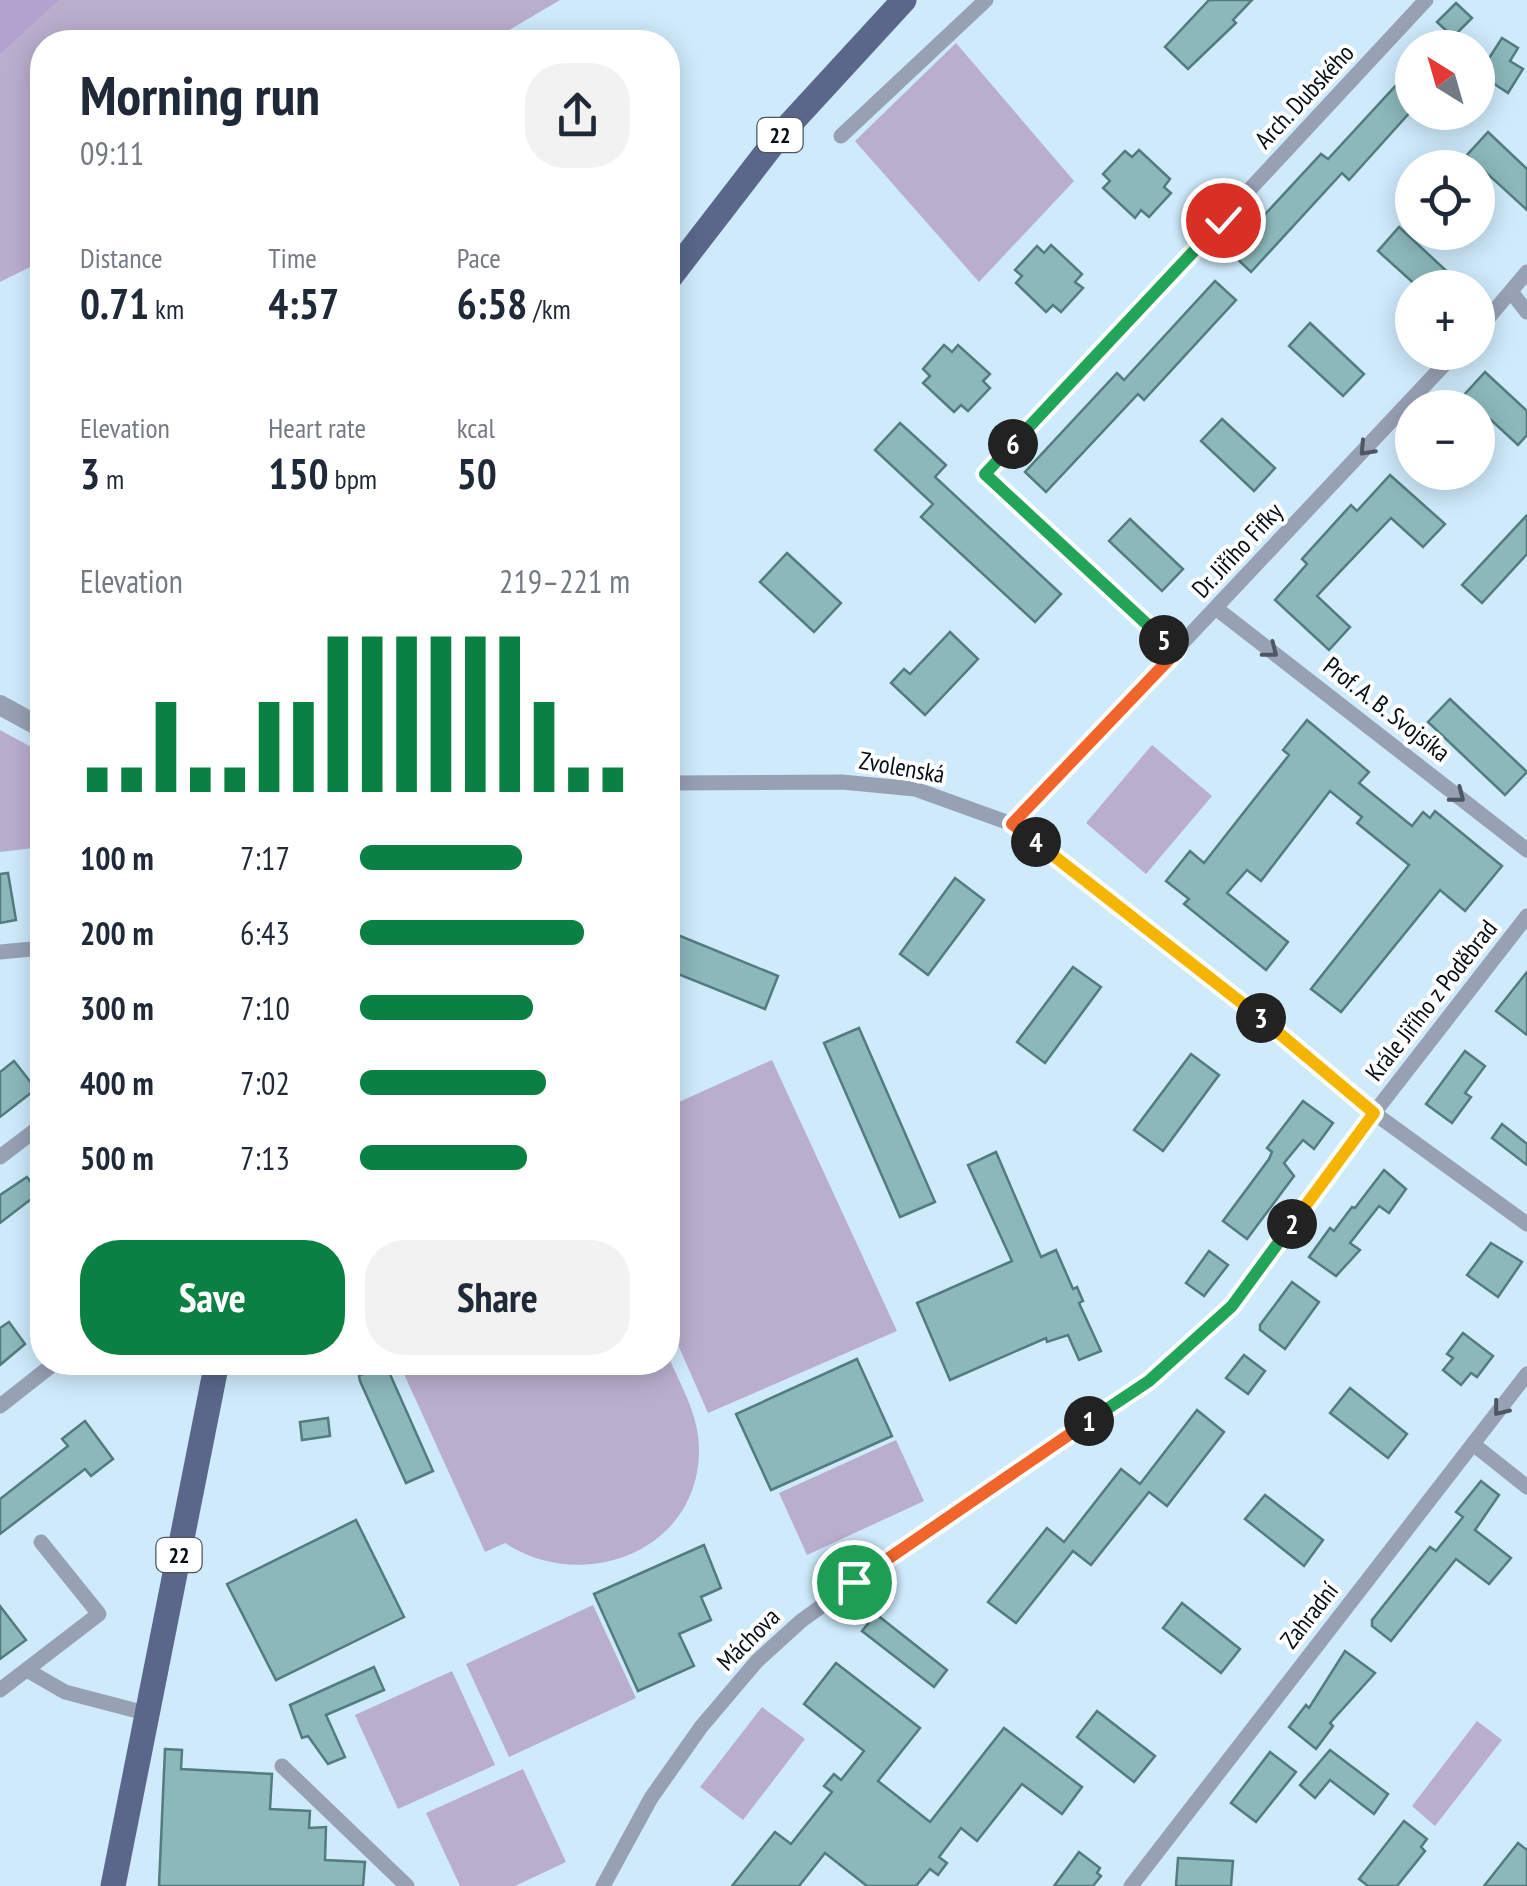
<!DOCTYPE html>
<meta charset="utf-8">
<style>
:root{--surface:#fff;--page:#f2f2f3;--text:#1f2937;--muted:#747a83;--accent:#0b8043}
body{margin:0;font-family:"PT Sans Narrow",sans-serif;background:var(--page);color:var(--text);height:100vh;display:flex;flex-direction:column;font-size:38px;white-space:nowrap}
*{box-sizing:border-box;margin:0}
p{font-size:32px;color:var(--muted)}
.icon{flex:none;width:55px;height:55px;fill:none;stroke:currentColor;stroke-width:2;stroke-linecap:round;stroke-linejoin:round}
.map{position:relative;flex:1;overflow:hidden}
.details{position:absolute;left:30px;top:30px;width:650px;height:1345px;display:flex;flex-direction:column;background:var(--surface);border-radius:40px;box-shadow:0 5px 25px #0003}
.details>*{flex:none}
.needle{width:65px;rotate:323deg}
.buttons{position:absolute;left:1395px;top:30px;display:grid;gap:20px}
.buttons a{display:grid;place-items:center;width:100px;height:100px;border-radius:50%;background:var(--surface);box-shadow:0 5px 25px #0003;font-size:50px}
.pin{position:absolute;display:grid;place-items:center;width:85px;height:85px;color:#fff;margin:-42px;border:5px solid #fff;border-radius:50%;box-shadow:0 2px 10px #0007}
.km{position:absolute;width:50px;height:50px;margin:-25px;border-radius:50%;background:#222;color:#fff;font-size:28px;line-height:50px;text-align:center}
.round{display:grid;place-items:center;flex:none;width:105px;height:105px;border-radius:40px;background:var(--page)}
.overview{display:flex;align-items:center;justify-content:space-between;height:170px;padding:0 50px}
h1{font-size:55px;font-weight:800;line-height:75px}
.figures{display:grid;grid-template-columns:repeat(3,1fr);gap:15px;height:170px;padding:10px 50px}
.figures div{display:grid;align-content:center}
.figures b{font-size:42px;font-weight:800}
.figures small{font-size:28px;font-weight:400}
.figures p{font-size:28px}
.chart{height:280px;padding:20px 50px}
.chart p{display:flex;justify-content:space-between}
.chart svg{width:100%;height:180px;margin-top:10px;stroke:var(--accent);stroke-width:6}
.cta{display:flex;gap:20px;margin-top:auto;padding:20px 50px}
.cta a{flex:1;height:115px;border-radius:40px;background:var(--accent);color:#fff;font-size:40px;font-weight:800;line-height:115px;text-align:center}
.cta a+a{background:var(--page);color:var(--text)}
ul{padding:0 50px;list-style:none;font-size:32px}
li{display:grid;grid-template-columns:160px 120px 1fr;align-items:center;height:75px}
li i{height:25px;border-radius:12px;background:var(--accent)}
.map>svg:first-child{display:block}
.green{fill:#baaecd}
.forest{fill:#b3a2d0}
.building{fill:#8cb8bb;stroke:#527c7f;stroke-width:2.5}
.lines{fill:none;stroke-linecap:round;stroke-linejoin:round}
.minor{stroke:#98a0b4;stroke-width:15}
.tertiary{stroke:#98a0b4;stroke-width:20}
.primary{stroke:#5a678a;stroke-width:25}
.oneway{stroke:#4e5764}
.split-1-casing{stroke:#fff;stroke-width:20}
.split-2-casing{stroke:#fff;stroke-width:20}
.split-3-casing{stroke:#fff;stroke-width:20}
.split-4-casing{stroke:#fff;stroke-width:20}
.split-5-casing{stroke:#fff;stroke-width:20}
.split-6-casing{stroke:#fff;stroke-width:20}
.split-7-casing{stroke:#fff;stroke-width:20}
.split-1{stroke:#f0652b;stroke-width:12}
.split-2{stroke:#22a559;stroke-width:12}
.split-3{stroke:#f5b400;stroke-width:12}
.split-4{stroke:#f5b400;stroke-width:12}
.split-5{stroke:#f0652b;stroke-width:12}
.split-6{stroke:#22a559;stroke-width:12}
.split-7{stroke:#22a559;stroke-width:12}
.labels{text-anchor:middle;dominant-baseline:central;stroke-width:8;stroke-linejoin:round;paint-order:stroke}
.shield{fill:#fff;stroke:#4f565b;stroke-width:2.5}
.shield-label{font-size:22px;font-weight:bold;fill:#040e15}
.street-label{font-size:25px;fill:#040e15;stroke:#fff}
</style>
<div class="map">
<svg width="1527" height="1886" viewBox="0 0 1527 1886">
<rect width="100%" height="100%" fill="#ceeafb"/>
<!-- green -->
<g class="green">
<path d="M60,0h500l-71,42h-447v219l-42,21v-227z"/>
<path d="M956,43l118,138 -95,101 -124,-141z"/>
<path d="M0,730l42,23v94l-42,5z"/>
<path d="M1152,745l60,51 -66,78 -60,-51z"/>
<path d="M772,1060l125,271 -189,82 -40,-91v-215z"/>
<path d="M668,1356c13,30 32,61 31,95 -1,101 -116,143 -194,92l-20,9 -86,-189 269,-1z"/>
<path d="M896,1440l28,61 -117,54 -28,-62z"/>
<path d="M593,1605l43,93 -127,59 -43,-93z"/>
<path d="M452,1671l43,94 -97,44 -43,-94z"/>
<path d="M762,1707l43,32 -62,81 -43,-33z"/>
<path d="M1477,1721l25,19 -67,86 -23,-20z"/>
<path d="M523,1769l43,93 -51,24h-55l-34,-73z"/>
</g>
<!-- forest -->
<path class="forest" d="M0,0h60l-60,55z"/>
<!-- building -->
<g class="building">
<path d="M1209,0h43l-19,20 3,3 -48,46 -23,-22z"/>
<path d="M1456,3l16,15 -19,19 -16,-15z"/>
<path d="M1502,38l16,10 -8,13 13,8 -15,24 -29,-19z"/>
<path d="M1412,68v42l-63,70 -7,-7 -91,99 -21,-20 91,-98 7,5z"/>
<path d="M1488,132l39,37v41l-60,-55z"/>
<path d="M1139,150l31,29 -6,8 7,6 -22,24 -8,-7 -6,8 -32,-30 7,-7 -7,-7 22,-23 7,6z"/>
<path d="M1399,227l54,50 -10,11h-24l-41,-37z"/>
<path d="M1051,245l31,29 -7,8 8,6 -22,24 -8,-7 -7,7 -30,-29 6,-7 -7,-6 22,-24 7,7z"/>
<path d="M1215,281l21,19 -92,100 -6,-6 -92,98 -21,-20 92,-99 7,7z"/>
<path d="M1310,323l54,51 -21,22 -54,-50z"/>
<path d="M944,345l8,7 6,-7 32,29 -7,7 7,7 -22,23 -7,-6 -7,7 -31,-29 7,-7 -7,-7z"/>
<path d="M1485,372l42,39v24l-9,10 -54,-50z"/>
<path d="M1222,419l53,49 -21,23 -53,-50z"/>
<path d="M900,423l46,42 -11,12 126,117 -26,28 -114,-105 12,-13 -58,-54z"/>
<path d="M1390,475l55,49 -22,23 -32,-29 -74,78 33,31 -21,23 -54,-50 32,-36 -5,-5 49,-54 6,6z"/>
<path d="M1527,515v39l-45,49 -20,-18z"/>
<path d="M1130,519l53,50 -21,22 -53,-50z"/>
<path d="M787,553l54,50 -27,29 -54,-50z"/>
<path d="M950,632l28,27 -53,56 -34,-32 13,-14 6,5z"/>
<path d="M1450,699l77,73 -22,23 -77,-73z"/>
<path d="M1307,720l62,52 -10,11 53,43 11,-14 7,6 5,-7 67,55 -37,45 -25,-21 -99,122 -30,-23 98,-124 -52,-42 5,-6 -32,-26 -69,90 -14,-11 -20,23 61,49 -22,28 -82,-66 5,-5 -23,-18 24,-30 14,12 85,-108 -6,-5z"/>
<path d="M8,873l8,47 -16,3v-49z"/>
<path d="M955,878l29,22 -56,75 -28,-21z"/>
<path d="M668,931l110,45 -13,33 -97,-39z"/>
<path d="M1073,967l28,20 -56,76 -28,-21z"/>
<path d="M1527,972v63l-31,-24z"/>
<path d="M859,1028l76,174 -35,15 -76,-174z"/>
<path d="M1465,1051l20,15 -20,27 6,4 -19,26 -26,-19z"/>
<path d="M1191,1054l28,21 -56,76 -29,-21z"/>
<path d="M14,1061l22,28 -36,28v-45z"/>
<path d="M1303,1101l30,22 -19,26 -11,-9 -19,23 10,13 -47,63 -24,-18 46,-62 3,-7 -5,-4z"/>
<path d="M1502,1124l25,20v21l-35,-27z"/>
<path d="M996,1152l45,105 15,-7 17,39 4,-2 6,14 -4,2 22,48 -22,9 -11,-25 -21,7 -1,-4 -96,42 -33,-77 95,-42 -44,-96z"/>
<path d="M1384,1170l22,19 -17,24 -10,-7 -29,37 10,7 -24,26 -27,-19 21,-29 4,3 18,-24 3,1z"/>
<path d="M27,1177l12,16 -39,30v-28z"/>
<path d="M1491,1243l31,19 -24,35 -31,-22z"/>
<path d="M1209,1251l19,14 -24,31 -18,-13z"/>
<path d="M1292,1282l27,20 -34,47 -25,-19v-5z"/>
<path d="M9,1322l16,22 -25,21v-37z"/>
<path d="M1463,1333l30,23 -16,21 -6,-4 -10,12 -18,-15 10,-12 -6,-4z"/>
<path d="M1244,1355l21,16 -17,23 -22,-16z"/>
<path d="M857,1359l35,77 -121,54 -35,-76z"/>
<path d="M385,1363l48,108 -27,12 -46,-102 -1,-5z"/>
<path d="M1350,1388l57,46 -19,24 -58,-45z"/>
<path d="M1197,1410l27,22 -57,74 -18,-14 -58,73 -18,-14 -57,72 -28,-21 59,-74 17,14 57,-73 19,15z"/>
<path d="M328,1418l2,18 -28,4 -2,-18z"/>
<path d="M85,1421l28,38 -22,17 -6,-7 -85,65v-35l68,-53 -6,-7z"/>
<path d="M1481,1481l18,14 -24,35 36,28 -22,26 -33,-25 -65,82 -19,-15v-6l58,-73 6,4 27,-34 -7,-5z"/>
<path d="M1265,1495l58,45 -19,26 -59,-47z"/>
<path d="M356,1520l48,97 -128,63 -49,-96z"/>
<path d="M704,1545l17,43 -20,9 10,23 -32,14 15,32 -56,25 -44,-97z"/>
<path d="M1182,1603l58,46 -19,24 -58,-45z"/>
<path d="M0,1606l26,34 -26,19z"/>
<path d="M876,1614l71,56 -13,17 -72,-56z"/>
<path d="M1345,1651l30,22 -45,50 3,3 -17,23 -27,-22 17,-22 3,3z"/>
<path d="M836,1663l84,65 -42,53 52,41 74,-94 78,59 -20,27 -40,-30 -45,57 -16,-13 -22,29 8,6 -9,12 -8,-6 -14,17h-49l-42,-33 -26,33h-67l43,-54 16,12 41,-52 -8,-6 10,-12 7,6 23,-29 -60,-47z"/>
<path d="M374,1667l10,23 -58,25 19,42 -17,7 -20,-28 -6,2 -12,-33z"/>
<path d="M1097,1711l58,45 -21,26 -57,-45z"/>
<path d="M165,1749l17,1 -1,19 91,5 -2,35 40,2 -1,17 17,-1 -1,33 40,2 -2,24h-204z"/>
<path d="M1330,1750l58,44 -14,20 -44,-34 -15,18 -15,-13z"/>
<path d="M1270,1752l26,20 -40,50 -25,-19z"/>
<path d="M1404,1821l23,18 -6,8 4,4 -28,35h-29l-9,-7z"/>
<path d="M1518,1843l9,7v36h-43z"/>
<path d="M1079,1852l21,16 -3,5 4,3 -8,10h-39z"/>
<path d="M1178,1858l55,3 -2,25h-55z"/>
</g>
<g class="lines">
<!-- minor -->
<g class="minor">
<path d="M841,136l145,-136"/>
<path d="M1512,293l15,19"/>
<path d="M1478,330l49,-58"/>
<path d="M1217,609l310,241"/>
<path d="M1176,652l-191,-178 441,-474"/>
<path d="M668,783l174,-1 73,7 97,35 145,110 217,179 153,111"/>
<path d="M1012,824l444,-472"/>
<path d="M0,952l42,-4"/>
<path d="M0,1157l42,-32"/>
<path d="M0,1406l56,-44"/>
<path d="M1473,1444l54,43"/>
<path d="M27,1670l38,22 84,22"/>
<path d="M0,1690l99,-76 -58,-72"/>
<path d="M282,1766l125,120"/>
<path d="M603,1886l48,-88 50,-71 56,-66 44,-40 116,-84 232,-156 83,-75 142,-193 153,-197"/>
<path d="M1131,1886l396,-512"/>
</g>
<!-- tertiary -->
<path class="tertiary" d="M0,705l42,23"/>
<!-- primary -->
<g class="primary">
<path d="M668,280l111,-144 125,-136"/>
<path d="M113,1886l104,-524"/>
</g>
</g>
<!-- one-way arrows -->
<defs><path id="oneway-chevron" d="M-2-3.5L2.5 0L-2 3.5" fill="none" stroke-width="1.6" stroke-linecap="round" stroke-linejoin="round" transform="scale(2.5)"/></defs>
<g class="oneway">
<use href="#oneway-chevron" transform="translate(1366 449) rotate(133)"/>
<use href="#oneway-chevron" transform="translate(1271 651) rotate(38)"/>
<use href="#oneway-chevron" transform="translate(1458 796) rotate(38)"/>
<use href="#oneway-chevron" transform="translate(1500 1409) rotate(128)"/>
</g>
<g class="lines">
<!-- split-1 casing -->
<g class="split-1-casing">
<path id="split-1" d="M854,1582l235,-161"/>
</g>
<!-- split-2 casing -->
<g class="split-2-casing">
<path id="split-2" d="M1089,1421l60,-40 83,-75 60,-82"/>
</g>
<!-- split-3 casing -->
<g class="split-3-casing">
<path id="split-3" d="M1261,1018l113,95 -82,111"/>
</g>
<!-- split-4 casing -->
<g class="split-4-casing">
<path id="split-4" d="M1036,842l225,176"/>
</g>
<!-- split-5 casing -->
<g class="split-5-casing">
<path id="split-5" d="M1036,842l-24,-18 164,-172 -12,-12"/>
</g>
<!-- split-6 casing -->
<g class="split-6-casing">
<path id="split-6" d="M1013,444l-28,30 179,166"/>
</g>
<!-- split-7 casing -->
<g class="split-7-casing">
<path id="split-7" d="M1013,444l210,-224"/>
</g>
<!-- split-1 -->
<use href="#split-1" class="split-1"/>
<!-- split-2 -->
<use href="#split-2" class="split-2"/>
<!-- split-3 -->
<use href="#split-3" class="split-3"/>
<!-- split-4 -->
<use href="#split-4" class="split-4"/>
<!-- split-5 -->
<use href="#split-5" class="split-5"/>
<!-- split-6 -->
<use href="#split-6" class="split-6"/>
<!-- split-7 -->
<use href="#split-7" class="split-7"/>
</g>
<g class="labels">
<!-- shield labels -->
<g class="shield">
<rect x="757.5" y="118" width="45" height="34" rx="8"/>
<rect x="156.5" y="1538" width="45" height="34" rx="8"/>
</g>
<g class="shield-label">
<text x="780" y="135">22</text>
<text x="179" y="1555">22</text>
</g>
<!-- street labels -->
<g class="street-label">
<text transform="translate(1304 96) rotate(-47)">Arch. Dubského</text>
<text transform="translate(1237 550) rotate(-47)">Dr. Jiřího Fifky</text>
<text transform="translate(1387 709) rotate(38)">Prof. A. B. Svojsíka</text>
<text transform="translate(902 767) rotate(10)">Zvolenská</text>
<text transform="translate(1431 1000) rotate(-52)">Krále Jiřího z Poděbrad</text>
<text transform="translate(1309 1615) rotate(-52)">Zahradní</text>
<text transform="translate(748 1639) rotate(-45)">Máchova</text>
</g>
</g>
</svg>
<div class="buttons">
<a><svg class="needle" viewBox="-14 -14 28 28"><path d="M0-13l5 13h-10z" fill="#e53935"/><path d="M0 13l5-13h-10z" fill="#747a83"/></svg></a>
<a><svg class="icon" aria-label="locate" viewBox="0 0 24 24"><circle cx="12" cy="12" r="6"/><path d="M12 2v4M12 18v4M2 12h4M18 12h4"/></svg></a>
<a>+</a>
<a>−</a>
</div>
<div class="pin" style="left:854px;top:1582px;background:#1e9e55"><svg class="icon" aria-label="arrive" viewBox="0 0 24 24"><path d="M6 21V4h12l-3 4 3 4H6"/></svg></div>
<div class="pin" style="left:1223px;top:220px;background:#d93025"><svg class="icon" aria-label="check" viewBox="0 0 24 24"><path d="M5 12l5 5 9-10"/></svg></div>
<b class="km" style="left:1089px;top:1421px">1</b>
<b class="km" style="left:1292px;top:1224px">2</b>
<b class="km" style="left:1261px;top:1018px">3</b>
<b class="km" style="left:1036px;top:842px">4</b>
<b class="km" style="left:1164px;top:640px">5</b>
<b class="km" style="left:1013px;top:444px">6</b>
<section class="details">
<div class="overview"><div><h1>Morning run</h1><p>09:11</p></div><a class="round"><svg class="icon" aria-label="share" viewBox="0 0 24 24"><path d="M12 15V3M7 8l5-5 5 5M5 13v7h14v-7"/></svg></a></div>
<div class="figures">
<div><p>Distance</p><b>0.71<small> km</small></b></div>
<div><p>Time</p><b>4:57</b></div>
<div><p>Pace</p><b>6:58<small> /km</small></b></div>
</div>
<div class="figures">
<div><p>Elevation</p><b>3<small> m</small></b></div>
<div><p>Heart rate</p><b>150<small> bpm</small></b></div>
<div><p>kcal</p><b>50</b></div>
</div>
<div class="chart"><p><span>Elevation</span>219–221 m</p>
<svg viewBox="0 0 160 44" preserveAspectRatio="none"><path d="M5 44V38M15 44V38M25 44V22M35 44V38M45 44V38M55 44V22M65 44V22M75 44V6M85 44V6M95 44V6M105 44V6M115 44V6M125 44V6M135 44V22M145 44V38M155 44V38"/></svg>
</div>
<ul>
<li><b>100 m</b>7:17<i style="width:60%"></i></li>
<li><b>200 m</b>6:43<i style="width:83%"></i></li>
<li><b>300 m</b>7:10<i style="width:64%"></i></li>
<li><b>400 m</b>7:02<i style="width:69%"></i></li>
<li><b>500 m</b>7:13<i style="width:62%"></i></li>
</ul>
<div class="cta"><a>Save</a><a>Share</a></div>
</section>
</div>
